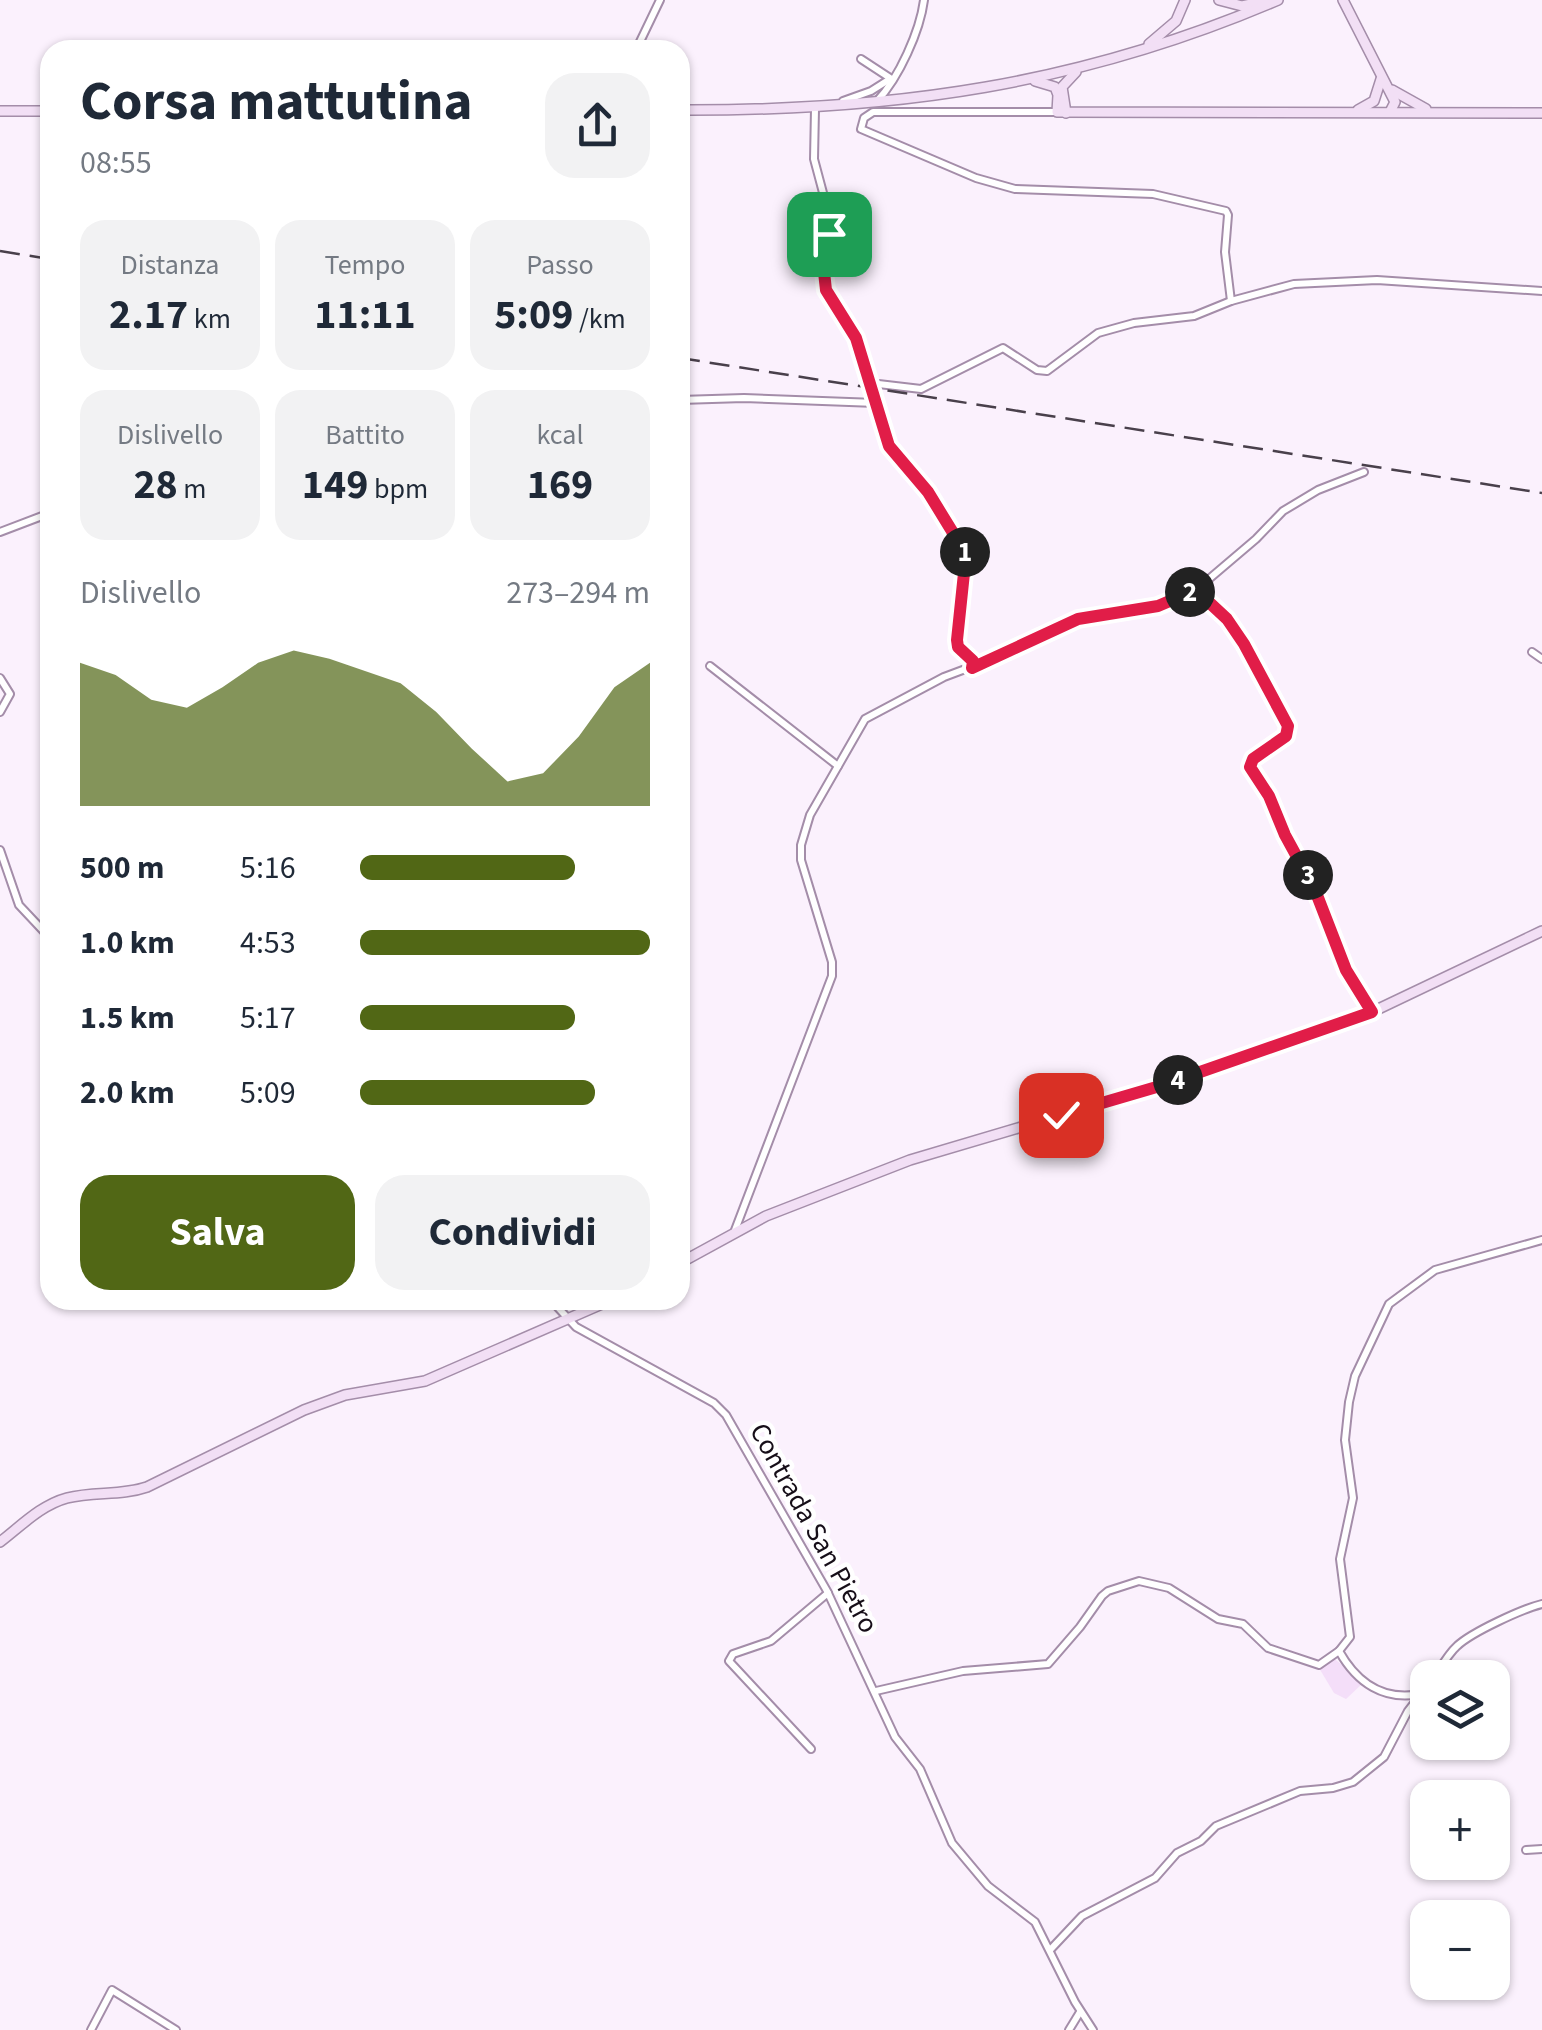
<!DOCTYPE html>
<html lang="it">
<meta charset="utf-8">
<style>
:root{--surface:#fff;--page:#f2f2f3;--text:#1f2937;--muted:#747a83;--accent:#516715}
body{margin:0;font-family:"Source Sans 3",sans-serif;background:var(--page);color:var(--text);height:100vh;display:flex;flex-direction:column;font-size:38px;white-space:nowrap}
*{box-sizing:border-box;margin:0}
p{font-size:32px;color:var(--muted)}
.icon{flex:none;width:55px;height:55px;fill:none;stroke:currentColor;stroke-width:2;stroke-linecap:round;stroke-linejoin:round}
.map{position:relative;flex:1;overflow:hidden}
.panel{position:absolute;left:40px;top:40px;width:650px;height:1270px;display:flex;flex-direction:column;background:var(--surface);border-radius:30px;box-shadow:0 2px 8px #0004}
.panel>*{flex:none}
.fabs{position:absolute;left:1410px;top:1660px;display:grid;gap:20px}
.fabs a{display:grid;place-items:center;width:100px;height:100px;border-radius:20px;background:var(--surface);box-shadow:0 2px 8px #0004;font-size:50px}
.pin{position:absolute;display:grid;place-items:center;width:85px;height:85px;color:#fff;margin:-42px;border-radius:20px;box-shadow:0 5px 15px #0006}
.km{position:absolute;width:50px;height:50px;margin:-25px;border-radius:50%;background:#222;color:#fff;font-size:28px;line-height:50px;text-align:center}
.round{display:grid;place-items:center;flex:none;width:105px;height:105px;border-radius:30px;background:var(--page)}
.head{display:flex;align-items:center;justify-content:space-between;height:170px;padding:0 40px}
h1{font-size:55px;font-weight:700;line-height:75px}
.figures{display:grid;grid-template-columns:repeat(3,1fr);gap:15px;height:170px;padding:10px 40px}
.figures div{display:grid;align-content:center;border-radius:25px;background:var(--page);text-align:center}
.figures b{font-size:42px;font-weight:700}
.figures small{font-size:28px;font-weight:400}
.figures p{font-size:28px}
.chart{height:280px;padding:20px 40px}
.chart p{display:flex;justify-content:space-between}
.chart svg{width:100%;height:180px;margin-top:10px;fill:var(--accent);opacity:.7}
.action{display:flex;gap:20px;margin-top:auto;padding:20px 40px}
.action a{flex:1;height:115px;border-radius:30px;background:var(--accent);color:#fff;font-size:40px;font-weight:700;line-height:115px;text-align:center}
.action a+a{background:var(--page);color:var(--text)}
ul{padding:0 40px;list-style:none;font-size:32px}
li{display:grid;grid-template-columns:160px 120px 1fr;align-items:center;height:75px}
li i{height:25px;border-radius:12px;background:var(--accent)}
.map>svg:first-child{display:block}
.green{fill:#f4def9}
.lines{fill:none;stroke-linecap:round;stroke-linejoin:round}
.street-casing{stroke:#a48da9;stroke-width:10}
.secondary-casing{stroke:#a48da9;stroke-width:12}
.street{stroke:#fff;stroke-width:6}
.secondary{stroke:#f2dff5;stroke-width:9}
.rail{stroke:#49404b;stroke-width:2.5;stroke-dasharray:20 10;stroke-linecap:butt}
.route-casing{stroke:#fff;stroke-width:20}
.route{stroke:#e11d48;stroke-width:12}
.labels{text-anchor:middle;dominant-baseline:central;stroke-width:9;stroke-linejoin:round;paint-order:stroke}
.street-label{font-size:28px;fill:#160e18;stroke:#fff}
</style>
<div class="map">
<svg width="1542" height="2030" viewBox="0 0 1542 2030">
<rect width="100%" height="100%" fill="#fbf1fd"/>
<!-- green -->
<path class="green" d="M1332,1657l32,25 -18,17 -12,-6 -15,-25z"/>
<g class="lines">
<!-- street casing -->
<g class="street-casing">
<g id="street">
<path d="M636,50l24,-50"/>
<path d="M861,59l29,19"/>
<path d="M843,101l28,-10 19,-12"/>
<path d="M877,101c22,-23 43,-70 47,-101"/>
<path d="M815,109l-1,50 16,60 -6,53 3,18 29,48 33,108 39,46 38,62 -9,86 1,7 15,14 -1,7"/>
<path d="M1057,112h-184l-9,6 -3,11 115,49 39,11 138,5 73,17 2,4 -3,37 6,49"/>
<path d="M870,383l51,6 82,-41 34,22 10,1 51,-38 36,-10 60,-7 37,-15 63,-17 83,-4 165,11"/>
<path d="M680,400l64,-2 132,5"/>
<path d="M0,532l50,-19"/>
<path d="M1196,590l36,36 56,101 -2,10 -33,22 -3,8 19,28 16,40 30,55 31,79 26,43"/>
<path d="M1532,652l10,7"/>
<path d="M710,666l128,100"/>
<path d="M0,678l10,16 -10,18"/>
<path d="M0,850l19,55 31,33"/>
<path d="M735,1230l97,-254v-14l-31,-102v-15l9,-30 55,-96 79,-42 48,-18 79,-37 87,-16 38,-16 60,-51 27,-28 35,-21 46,-18"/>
<path d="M551,1300l25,27 138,76 12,12 101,176 68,146 25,32 32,74 36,43 47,36 40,80 18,28"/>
<path d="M1434,1678c7,-11 14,-24 23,-32 15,-14 65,-37 85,-42"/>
<path d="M876,1691l87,-20 85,-7 32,-37 22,-31 6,-5 31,-10 30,7 49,31 25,5 25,24 51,17 20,-14"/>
<path d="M1420,1694c-36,7 -63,-11 -81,-43l11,-14 -10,-78 13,-61 -8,-58 4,-38 6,-26 34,-72 46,-34 107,-30"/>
<path d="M811,1749l-82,-88 4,-7 38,-13 57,-48"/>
<path d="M1526,1850l16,-1"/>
<path d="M1050,1950l32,-34 73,-38 22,-25 24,-12 15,-15 84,-35 33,-3 20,-6 31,-25 24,-46 20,-26"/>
<path d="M91,2030l21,-40 64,40"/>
<path d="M1069,2030l11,-18"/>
</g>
</g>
<!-- secondary casing -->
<g class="secondary-casing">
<g id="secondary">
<path d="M1219,0l23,6 22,-5"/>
<path d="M1343,0l52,102 -5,10"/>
<path d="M1149,44l27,-23 9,-21"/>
<path d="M1035,81l20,6 3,8 -1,17 485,1"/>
<path d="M1392,90l34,19"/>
<path d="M680,110c214,1 400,-25 598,-110"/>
<path d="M1358,110l16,-9 7,-22"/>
<path d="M0,111h50"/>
<path d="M1066,113l-4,-26 14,-15"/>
<path d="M680,1263l86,-47 144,-56 250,-74 212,-74 170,-81"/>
<path d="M0,1542c21,-16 41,-37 67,-44 27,-7 54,-2 80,-11l157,-77 41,-15 80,-14 186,-81"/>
</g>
</g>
<!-- street -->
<use href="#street" class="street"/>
<!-- secondary -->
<use href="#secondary" class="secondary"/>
<!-- rail -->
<g class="rail">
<path d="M0,251l50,8"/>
<path d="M680,358l862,135"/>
</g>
</g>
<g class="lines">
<!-- route casing -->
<g class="route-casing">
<path id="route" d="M829,234l-5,38 2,18 30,48 33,108 39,46 38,62 -9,86 1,7 15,14 -1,7 106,-49 80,-13 33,-14h7l29,27 17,25 44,82 -2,10 -33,23 -3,8 19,29 16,39 30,55 31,80 26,42 -212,74 -99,29"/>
</g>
<!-- route -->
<use href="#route" class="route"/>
</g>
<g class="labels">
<!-- street labels -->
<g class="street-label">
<text transform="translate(814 1528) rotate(61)">Contrada San Pietro</text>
</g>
</g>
</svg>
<div class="fabs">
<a><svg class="icon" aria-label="layers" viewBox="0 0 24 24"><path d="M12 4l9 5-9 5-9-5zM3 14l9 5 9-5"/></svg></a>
<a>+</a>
<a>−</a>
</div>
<div class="pin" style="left:829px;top:234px;background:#1e9e55"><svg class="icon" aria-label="arrive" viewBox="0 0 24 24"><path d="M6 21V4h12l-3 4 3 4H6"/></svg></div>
<div class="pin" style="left:1061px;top:1115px;background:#d93025"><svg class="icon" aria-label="check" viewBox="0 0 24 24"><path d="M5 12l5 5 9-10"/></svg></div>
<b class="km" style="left:965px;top:552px">1</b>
<b class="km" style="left:1190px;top:592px">2</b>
<b class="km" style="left:1308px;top:875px">3</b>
<b class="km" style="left:1178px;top:1080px">4</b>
<section class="panel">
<div class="head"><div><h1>Corsa mattutina</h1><p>08:55</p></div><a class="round"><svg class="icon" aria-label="share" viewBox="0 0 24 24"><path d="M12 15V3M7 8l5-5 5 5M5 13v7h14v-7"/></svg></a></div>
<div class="figures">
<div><p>Distanza</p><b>2.17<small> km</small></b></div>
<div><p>Tempo</p><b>11:11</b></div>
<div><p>Passo</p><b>5:09<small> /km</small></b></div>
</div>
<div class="figures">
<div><p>Dislivello</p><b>28<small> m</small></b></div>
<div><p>Battito</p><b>149<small> bpm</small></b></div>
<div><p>kcal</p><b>169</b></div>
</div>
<div class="chart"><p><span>Dislivello</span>273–294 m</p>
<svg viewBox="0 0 160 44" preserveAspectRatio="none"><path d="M0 44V9L10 12L20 18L30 20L40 15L50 9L60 6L70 8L80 11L90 14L100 21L110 30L120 38L130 36L140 27L150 15L160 9V44z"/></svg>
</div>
<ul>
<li><b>500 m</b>5:16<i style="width:74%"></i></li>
<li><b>1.0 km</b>4:53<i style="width:100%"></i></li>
<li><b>1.5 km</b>5:17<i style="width:74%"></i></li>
<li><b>2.0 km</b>5:09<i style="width:81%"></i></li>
</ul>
<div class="action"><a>Salva</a><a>Condividi</a></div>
</section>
</div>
